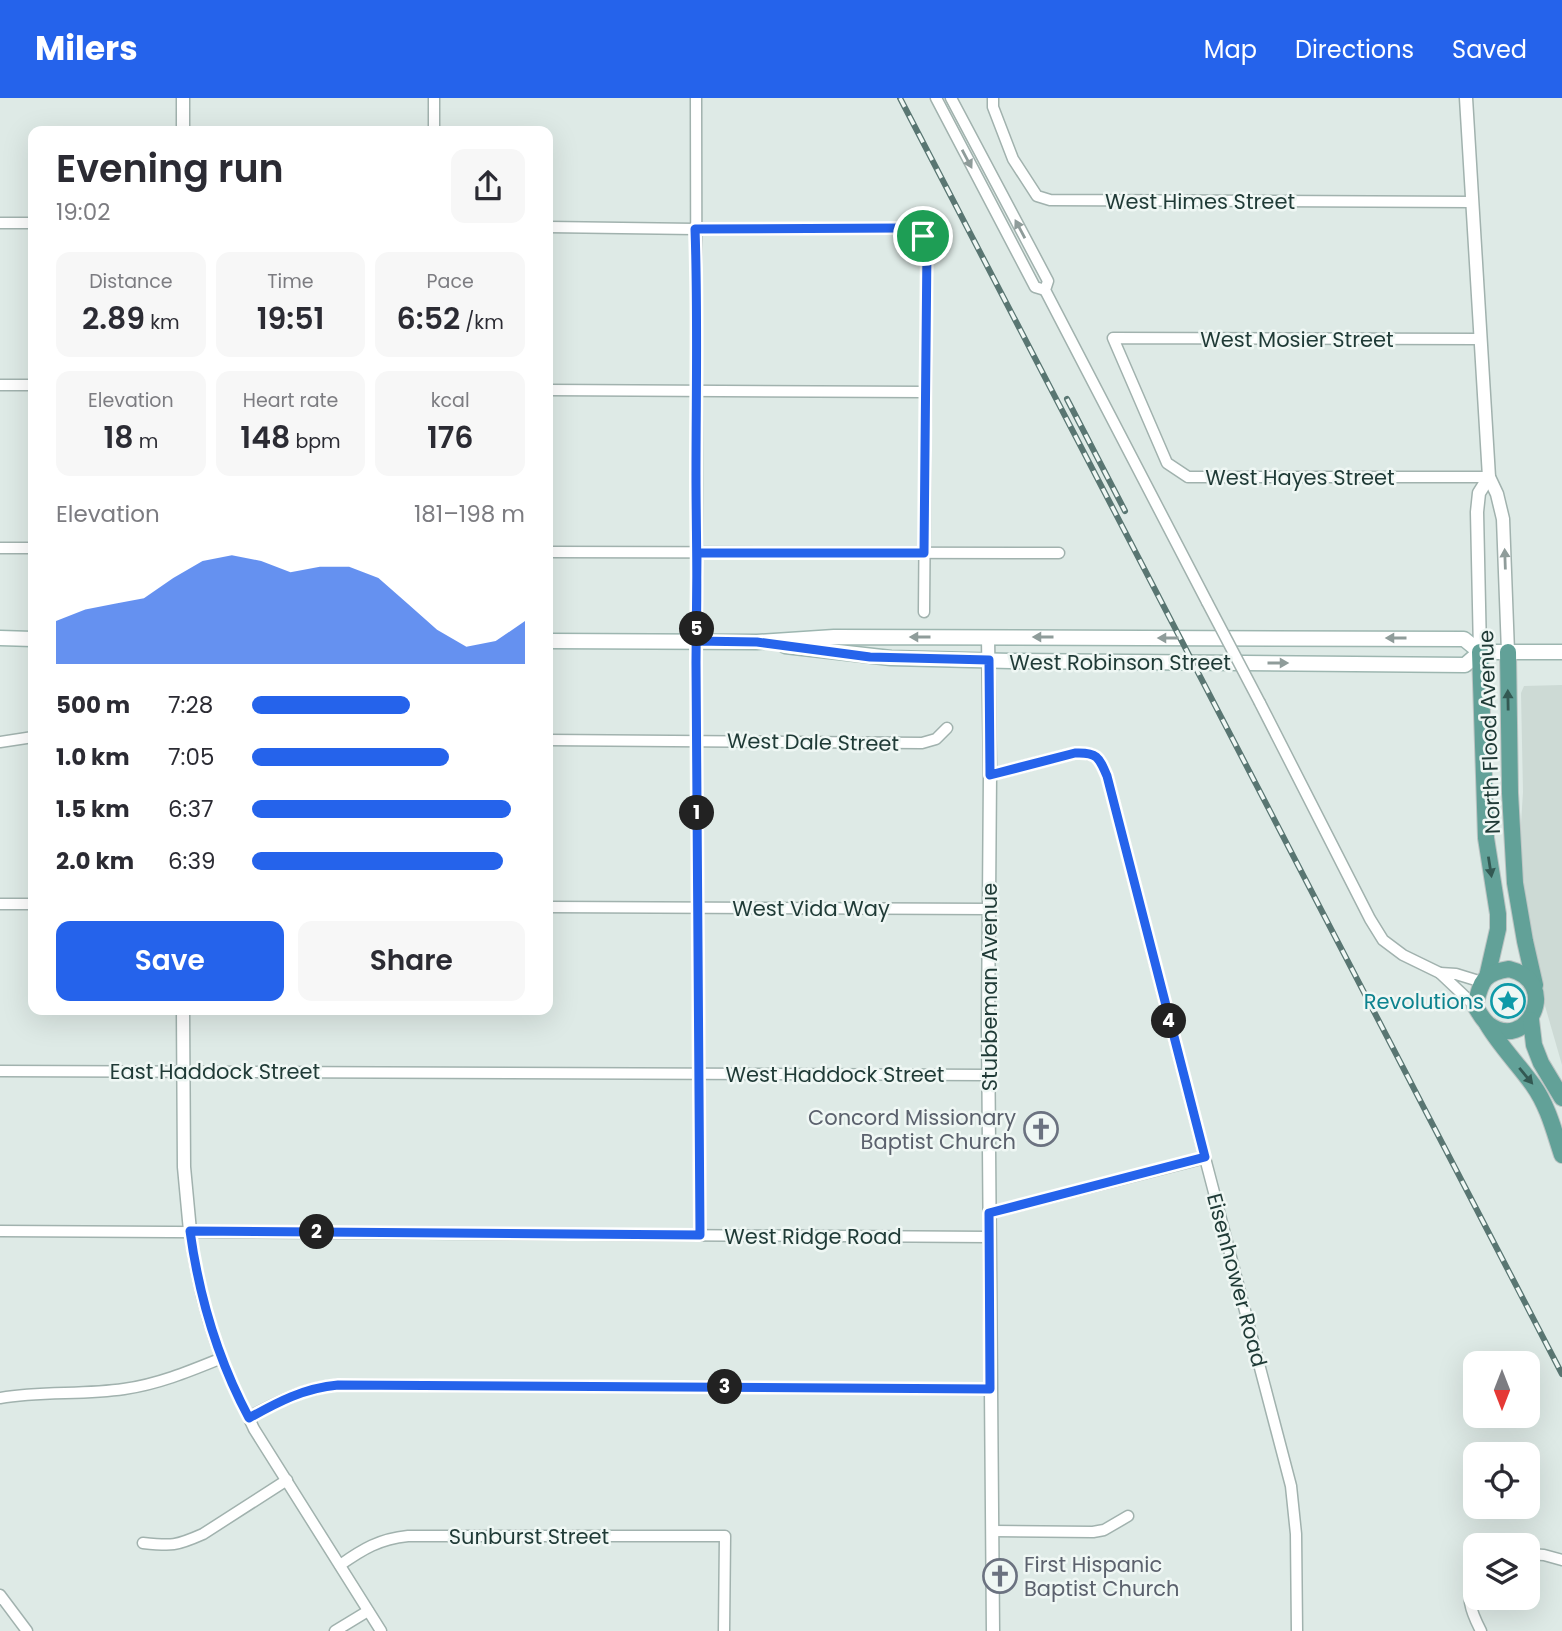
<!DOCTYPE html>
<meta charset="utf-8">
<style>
:root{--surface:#fff;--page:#f7f7f7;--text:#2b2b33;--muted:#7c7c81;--accent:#2563eb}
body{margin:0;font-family:Poppins,sans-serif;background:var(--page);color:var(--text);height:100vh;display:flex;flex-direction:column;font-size:26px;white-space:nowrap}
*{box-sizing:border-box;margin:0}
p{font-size:23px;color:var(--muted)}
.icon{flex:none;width:38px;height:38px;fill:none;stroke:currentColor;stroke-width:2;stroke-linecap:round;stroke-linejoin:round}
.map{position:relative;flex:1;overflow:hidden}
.side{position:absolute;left:28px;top:28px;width:525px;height:889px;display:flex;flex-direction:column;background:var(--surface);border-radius:14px;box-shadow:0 7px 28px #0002}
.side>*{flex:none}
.needle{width:46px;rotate:180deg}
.tools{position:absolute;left:1463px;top:1253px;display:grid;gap:14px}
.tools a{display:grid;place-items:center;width:77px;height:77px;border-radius:14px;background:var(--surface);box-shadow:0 7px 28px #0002;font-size:35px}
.pin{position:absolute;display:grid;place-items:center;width:60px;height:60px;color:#fff;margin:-30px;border:4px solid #fff;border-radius:50%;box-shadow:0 2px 7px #0007}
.km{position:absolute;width:35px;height:35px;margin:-18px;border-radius:50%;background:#222;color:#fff;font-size:19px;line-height:35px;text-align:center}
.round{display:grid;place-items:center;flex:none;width:74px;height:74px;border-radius:14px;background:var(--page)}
.headline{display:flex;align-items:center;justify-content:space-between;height:119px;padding:0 28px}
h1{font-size:38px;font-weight:600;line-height:52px}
.metrics{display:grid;grid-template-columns:repeat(3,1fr);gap:10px;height:119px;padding:7px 28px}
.metrics div{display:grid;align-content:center;border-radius:14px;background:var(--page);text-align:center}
.metrics b{font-size:30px;font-weight:600}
.metrics small{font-size:19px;font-weight:400}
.metrics p{font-size:19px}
.chart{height:196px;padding:14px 28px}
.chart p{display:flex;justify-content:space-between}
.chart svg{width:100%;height:126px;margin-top:7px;fill:var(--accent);opacity:.7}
.button{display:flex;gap:14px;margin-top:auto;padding:14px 28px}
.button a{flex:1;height:80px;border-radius:14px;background:var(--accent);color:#fff;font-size:28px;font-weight:600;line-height:80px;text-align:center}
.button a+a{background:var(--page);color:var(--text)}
ul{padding:0 28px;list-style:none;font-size:23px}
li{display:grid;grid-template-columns:112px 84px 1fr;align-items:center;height:52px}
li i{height:18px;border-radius:9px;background:var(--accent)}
header{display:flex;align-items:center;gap:42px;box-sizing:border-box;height:98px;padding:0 35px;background:var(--accent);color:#fff}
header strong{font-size:33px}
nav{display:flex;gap:38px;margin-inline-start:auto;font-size:24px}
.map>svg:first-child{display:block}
.built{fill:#cddad5}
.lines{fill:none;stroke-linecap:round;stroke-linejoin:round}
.minor-casing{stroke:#a1b2ae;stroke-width:13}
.tertiary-casing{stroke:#a1b2ae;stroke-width:15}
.secondary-casing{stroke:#9db6b0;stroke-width:17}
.primary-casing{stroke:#bcc4c3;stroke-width:18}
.minor{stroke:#fff;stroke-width:10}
.tertiary{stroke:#fff;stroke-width:12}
.secondary{stroke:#fff;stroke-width:14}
.primary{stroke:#62a198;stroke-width:16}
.rail-casing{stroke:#597672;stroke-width:6}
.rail{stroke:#eff7f4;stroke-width:3.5;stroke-dasharray:10;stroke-linecap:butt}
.minor-bridge-casing{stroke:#a1b2ae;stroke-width:13;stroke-linecap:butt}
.minor-bridge{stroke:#fff;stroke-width:10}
.oneway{fill:#8f9c9a}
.oneway2{fill:#335953}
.route-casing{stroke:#fff;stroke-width:14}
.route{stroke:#2563eb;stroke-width:9}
.labels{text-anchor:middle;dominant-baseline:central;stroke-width:5;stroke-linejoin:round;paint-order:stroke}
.street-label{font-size:21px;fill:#1f3a36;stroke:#eff7f4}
.culture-label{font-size:21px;fill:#0d838f;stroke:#eff7f4;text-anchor:end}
.worship-label{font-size:21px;fill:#5b616d;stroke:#eff7f4;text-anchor:end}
</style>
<header>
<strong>Milers</strong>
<nav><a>Map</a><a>Directions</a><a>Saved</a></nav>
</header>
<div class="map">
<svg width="1562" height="1533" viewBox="0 0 1562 1533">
<rect width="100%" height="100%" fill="#deeae6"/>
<!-- built -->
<path class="built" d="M1562,587v380l-25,-87 -12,-81 -5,-57 3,-48 -2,-99 3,-7z"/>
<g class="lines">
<!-- minor casing -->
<g class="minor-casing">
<g id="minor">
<path d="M696,0l1,523 -1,41 4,573"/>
<path d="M936,0l99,189 10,3"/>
<path d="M951,0l97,183 -3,9 162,312"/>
<path d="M993,0v9l20,52 24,37 13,4 422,2"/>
<path d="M434,33v-33"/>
<path d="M0,125h33"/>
<path d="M548,129l147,2 195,-1c19,0 35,-2 37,22l-3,362"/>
<path d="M1480,241l-367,-1 54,125 21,14h301"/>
<path d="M0,287h33"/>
<path d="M548,292l377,2"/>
<path d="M0,450h33"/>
<path d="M548,454l511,1"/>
<path d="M1260,605l110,216 13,21 20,15 37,18"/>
<path d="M548,642l374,3 14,-4 11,-11"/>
<path d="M0,644l33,-5"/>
<path d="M990,677l85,-22c22,-1 24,4 32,23l98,382 86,328 5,48 1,97"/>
<path d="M0,806h33"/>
<path d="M548,809l441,2"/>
<path d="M1475,908l-35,-33 16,1 26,8"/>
<path d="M0,973l988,4"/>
<path d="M989,1115l216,-55"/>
<path d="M0,1133l989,6"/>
<path d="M190,1133c6,47 18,95 36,138 8,21 19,40 28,60l127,202"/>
<path d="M0,1300c41,-7 83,-3 124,-9 35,-5 66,-18 98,-31"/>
<path d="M249,1319c29,-15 55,-29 89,-32l653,4"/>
<path d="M993,1433l100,1 11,-2 24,-14"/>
<path d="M143,1445c29,3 33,3 60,-9l84,-54"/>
<path d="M1528,1456l16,1 18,5"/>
<path d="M340,1467c23,-16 39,-26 68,-29h317l-1,95"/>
<path d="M1475,1476c-11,20 -4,38 6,57"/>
<path d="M0,1497l27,36"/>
<path d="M335,1533l33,-20"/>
</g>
</g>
<!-- tertiary casing -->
<g class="tertiary-casing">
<g id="tertiary">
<path d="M183,0v33"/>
<path d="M1466,0l23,379 8,17 6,25 5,133"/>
<path d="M988,539l2,138 -2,250 5,606"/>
<path d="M1480,554l-3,-140 2,-19 10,-16"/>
<path d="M183,912l1,157 6,64"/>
</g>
</g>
<!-- secondary casing -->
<g class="secondary-casing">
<g id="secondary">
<path d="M0,540l33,1"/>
<path d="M548,543l209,1 77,-5 630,2 16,13"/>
<path d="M785,548l106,12 120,3 454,4 15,-13h82"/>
</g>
</g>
<!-- primary casing -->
<g class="primary-casing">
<g id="primary">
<path d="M1480,554l6,186 12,76v15l-11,48"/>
<path d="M1508,554l2,141 5,90 10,58 10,44"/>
<path d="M1509,871c53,13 18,85 -21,55 -6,-5 -9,-12 -13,-18 6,-23 7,-33 34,-37z"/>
<path d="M1531,922l3,25 7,18 21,35"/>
<path d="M1487,926c13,22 31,40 46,61 15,21 21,46 29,70"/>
</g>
</g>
<!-- minor -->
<use href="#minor" class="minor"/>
<!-- tertiary -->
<use href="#tertiary" class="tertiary"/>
<!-- secondary -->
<use href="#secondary" class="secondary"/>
<!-- primary -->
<use href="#primary" class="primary"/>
<!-- rail casing -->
<g class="rail-casing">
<g id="rail">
<path d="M900,0l662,1276"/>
<path d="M1067,301l58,112"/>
</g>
</g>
<!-- rail -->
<use href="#rail" class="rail"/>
<!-- minor-bridge casing -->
<g class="minor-bridge-casing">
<path id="minor-bridge" d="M1207,504l53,101"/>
</g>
<!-- minor-bridge -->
<use href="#minor-bridge" class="minor-bridge"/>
</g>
<!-- one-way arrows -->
<defs><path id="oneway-solid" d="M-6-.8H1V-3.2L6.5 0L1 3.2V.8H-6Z" transform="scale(1.75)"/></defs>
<g class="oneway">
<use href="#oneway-solid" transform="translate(967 61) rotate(62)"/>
<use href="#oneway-solid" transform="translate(1020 131) rotate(-118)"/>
<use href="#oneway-solid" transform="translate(1505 461) rotate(-92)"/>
<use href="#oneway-solid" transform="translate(920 539) rotate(180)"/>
<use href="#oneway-solid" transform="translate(1043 539) rotate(180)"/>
<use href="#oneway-solid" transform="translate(1168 540) rotate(-180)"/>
<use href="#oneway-solid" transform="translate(1396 540) rotate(-180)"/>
<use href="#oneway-solid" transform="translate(1278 565)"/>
</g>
<g class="oneway2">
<use href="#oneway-solid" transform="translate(1508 602) rotate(-91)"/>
<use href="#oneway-solid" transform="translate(1490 769) rotate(81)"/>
<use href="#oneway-solid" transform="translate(1526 978) rotate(50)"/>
</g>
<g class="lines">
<!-- route casing -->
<g class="route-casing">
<path id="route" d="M923,138l4,9 -3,308h-227l-1,109 4,573 -510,-4c9,65 28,129 59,187 29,-16 55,-30 89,-33l652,4 -1,-176 216,-56 -98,-381c-8,-19 -10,-24 -32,-23l-85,22 -1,-115 -119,-3 -113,-15 -61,-1c2,-55 0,-110 0,-166 0,-82 2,-163 -1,-246l206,-1h13l9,8"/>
</g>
<!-- route -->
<use href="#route" class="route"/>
</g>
<!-- icons -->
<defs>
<g id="sight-ring" transform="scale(1.75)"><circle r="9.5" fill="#eff7f4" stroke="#0f9aa8" stroke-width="1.5"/><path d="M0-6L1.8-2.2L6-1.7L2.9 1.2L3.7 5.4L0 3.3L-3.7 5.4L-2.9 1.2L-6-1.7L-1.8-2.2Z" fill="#0f9aa8"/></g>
<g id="church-ring" transform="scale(1.75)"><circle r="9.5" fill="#eff7f4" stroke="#6b7280" stroke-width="1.5"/><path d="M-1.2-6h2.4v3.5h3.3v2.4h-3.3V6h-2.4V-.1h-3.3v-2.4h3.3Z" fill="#6b7280"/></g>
</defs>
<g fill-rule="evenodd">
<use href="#sight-ring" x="1508" y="903"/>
<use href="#church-ring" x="1041" y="1031"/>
<use href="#church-ring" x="1000" y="1478"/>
</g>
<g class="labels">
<!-- street labels -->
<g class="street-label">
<text x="1200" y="103">West Himes Street</text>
<text x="1297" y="241">West Mosier Street</text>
<text x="1300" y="379">West Hayes Street</text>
<text x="1120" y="564">West Robinson Street</text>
<text transform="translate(1489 634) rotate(-92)">North Flood Avenue</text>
<text transform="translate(813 644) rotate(1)">West Dale Street</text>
<text x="811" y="810">West Vida Way</text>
<text transform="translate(989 889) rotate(-90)">Stubbeman Avenue</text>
<text x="215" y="973">East Haddock Street</text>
<text x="835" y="976">West Haddock Street</text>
<text x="813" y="1138">West Ridge Road</text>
<text transform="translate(1237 1182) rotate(75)">Eisenhower Road</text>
<text x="529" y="1438">Sunburst Street</text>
</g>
<!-- culture labels -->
<g class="culture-label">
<text x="1484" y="903">Revolutions</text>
</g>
<!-- worship labels -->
<g class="worship-label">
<text x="1016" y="1019">Concord Missionary<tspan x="1016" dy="24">Baptist Church</tspan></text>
<text x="1024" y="1466" text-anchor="start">First Hispanic<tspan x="1024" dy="24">Baptist Church</tspan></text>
</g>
</g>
</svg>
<div class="tools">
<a><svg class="needle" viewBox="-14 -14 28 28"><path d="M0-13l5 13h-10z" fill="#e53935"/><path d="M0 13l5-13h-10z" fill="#7c7c81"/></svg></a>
<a><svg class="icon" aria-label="locate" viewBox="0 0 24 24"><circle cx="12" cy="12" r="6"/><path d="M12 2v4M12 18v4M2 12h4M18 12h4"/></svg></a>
<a><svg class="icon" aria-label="layers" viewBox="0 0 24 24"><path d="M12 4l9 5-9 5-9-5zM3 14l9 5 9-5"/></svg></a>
</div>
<div class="pin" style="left:923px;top:138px;background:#1e9e55"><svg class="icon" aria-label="arrive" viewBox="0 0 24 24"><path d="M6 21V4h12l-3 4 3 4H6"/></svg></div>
<b class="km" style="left:697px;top:715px">1</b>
<b class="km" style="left:317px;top:1134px">2</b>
<b class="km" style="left:725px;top:1289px">3</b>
<b class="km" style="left:1169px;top:923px">4</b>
<b class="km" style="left:697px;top:531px">5</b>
<section class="side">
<div class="headline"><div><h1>Evening run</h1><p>19:02</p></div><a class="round"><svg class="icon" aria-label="share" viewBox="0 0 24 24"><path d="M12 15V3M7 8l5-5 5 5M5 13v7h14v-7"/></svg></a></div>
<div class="metrics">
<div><p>Distance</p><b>2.89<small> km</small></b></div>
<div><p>Time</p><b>19:51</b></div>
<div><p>Pace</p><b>6:52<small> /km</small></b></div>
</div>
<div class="metrics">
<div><p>Elevation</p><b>18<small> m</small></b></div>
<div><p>Heart rate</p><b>148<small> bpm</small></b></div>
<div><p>kcal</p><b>176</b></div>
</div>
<div class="chart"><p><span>Elevation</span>181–198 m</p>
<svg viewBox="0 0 160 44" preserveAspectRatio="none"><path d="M0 44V29L10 25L20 23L30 21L40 14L50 8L60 6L70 8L80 12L90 10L100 10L110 14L120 23L130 32L140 38L150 36L160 29V44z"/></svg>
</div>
<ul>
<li><b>500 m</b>7:28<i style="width:58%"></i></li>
<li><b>1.0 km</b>7:05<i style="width:72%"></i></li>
<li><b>1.5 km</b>6:37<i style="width:95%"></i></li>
<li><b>2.0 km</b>6:39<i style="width:92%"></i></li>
</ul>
<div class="button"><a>Save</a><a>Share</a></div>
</section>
</div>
